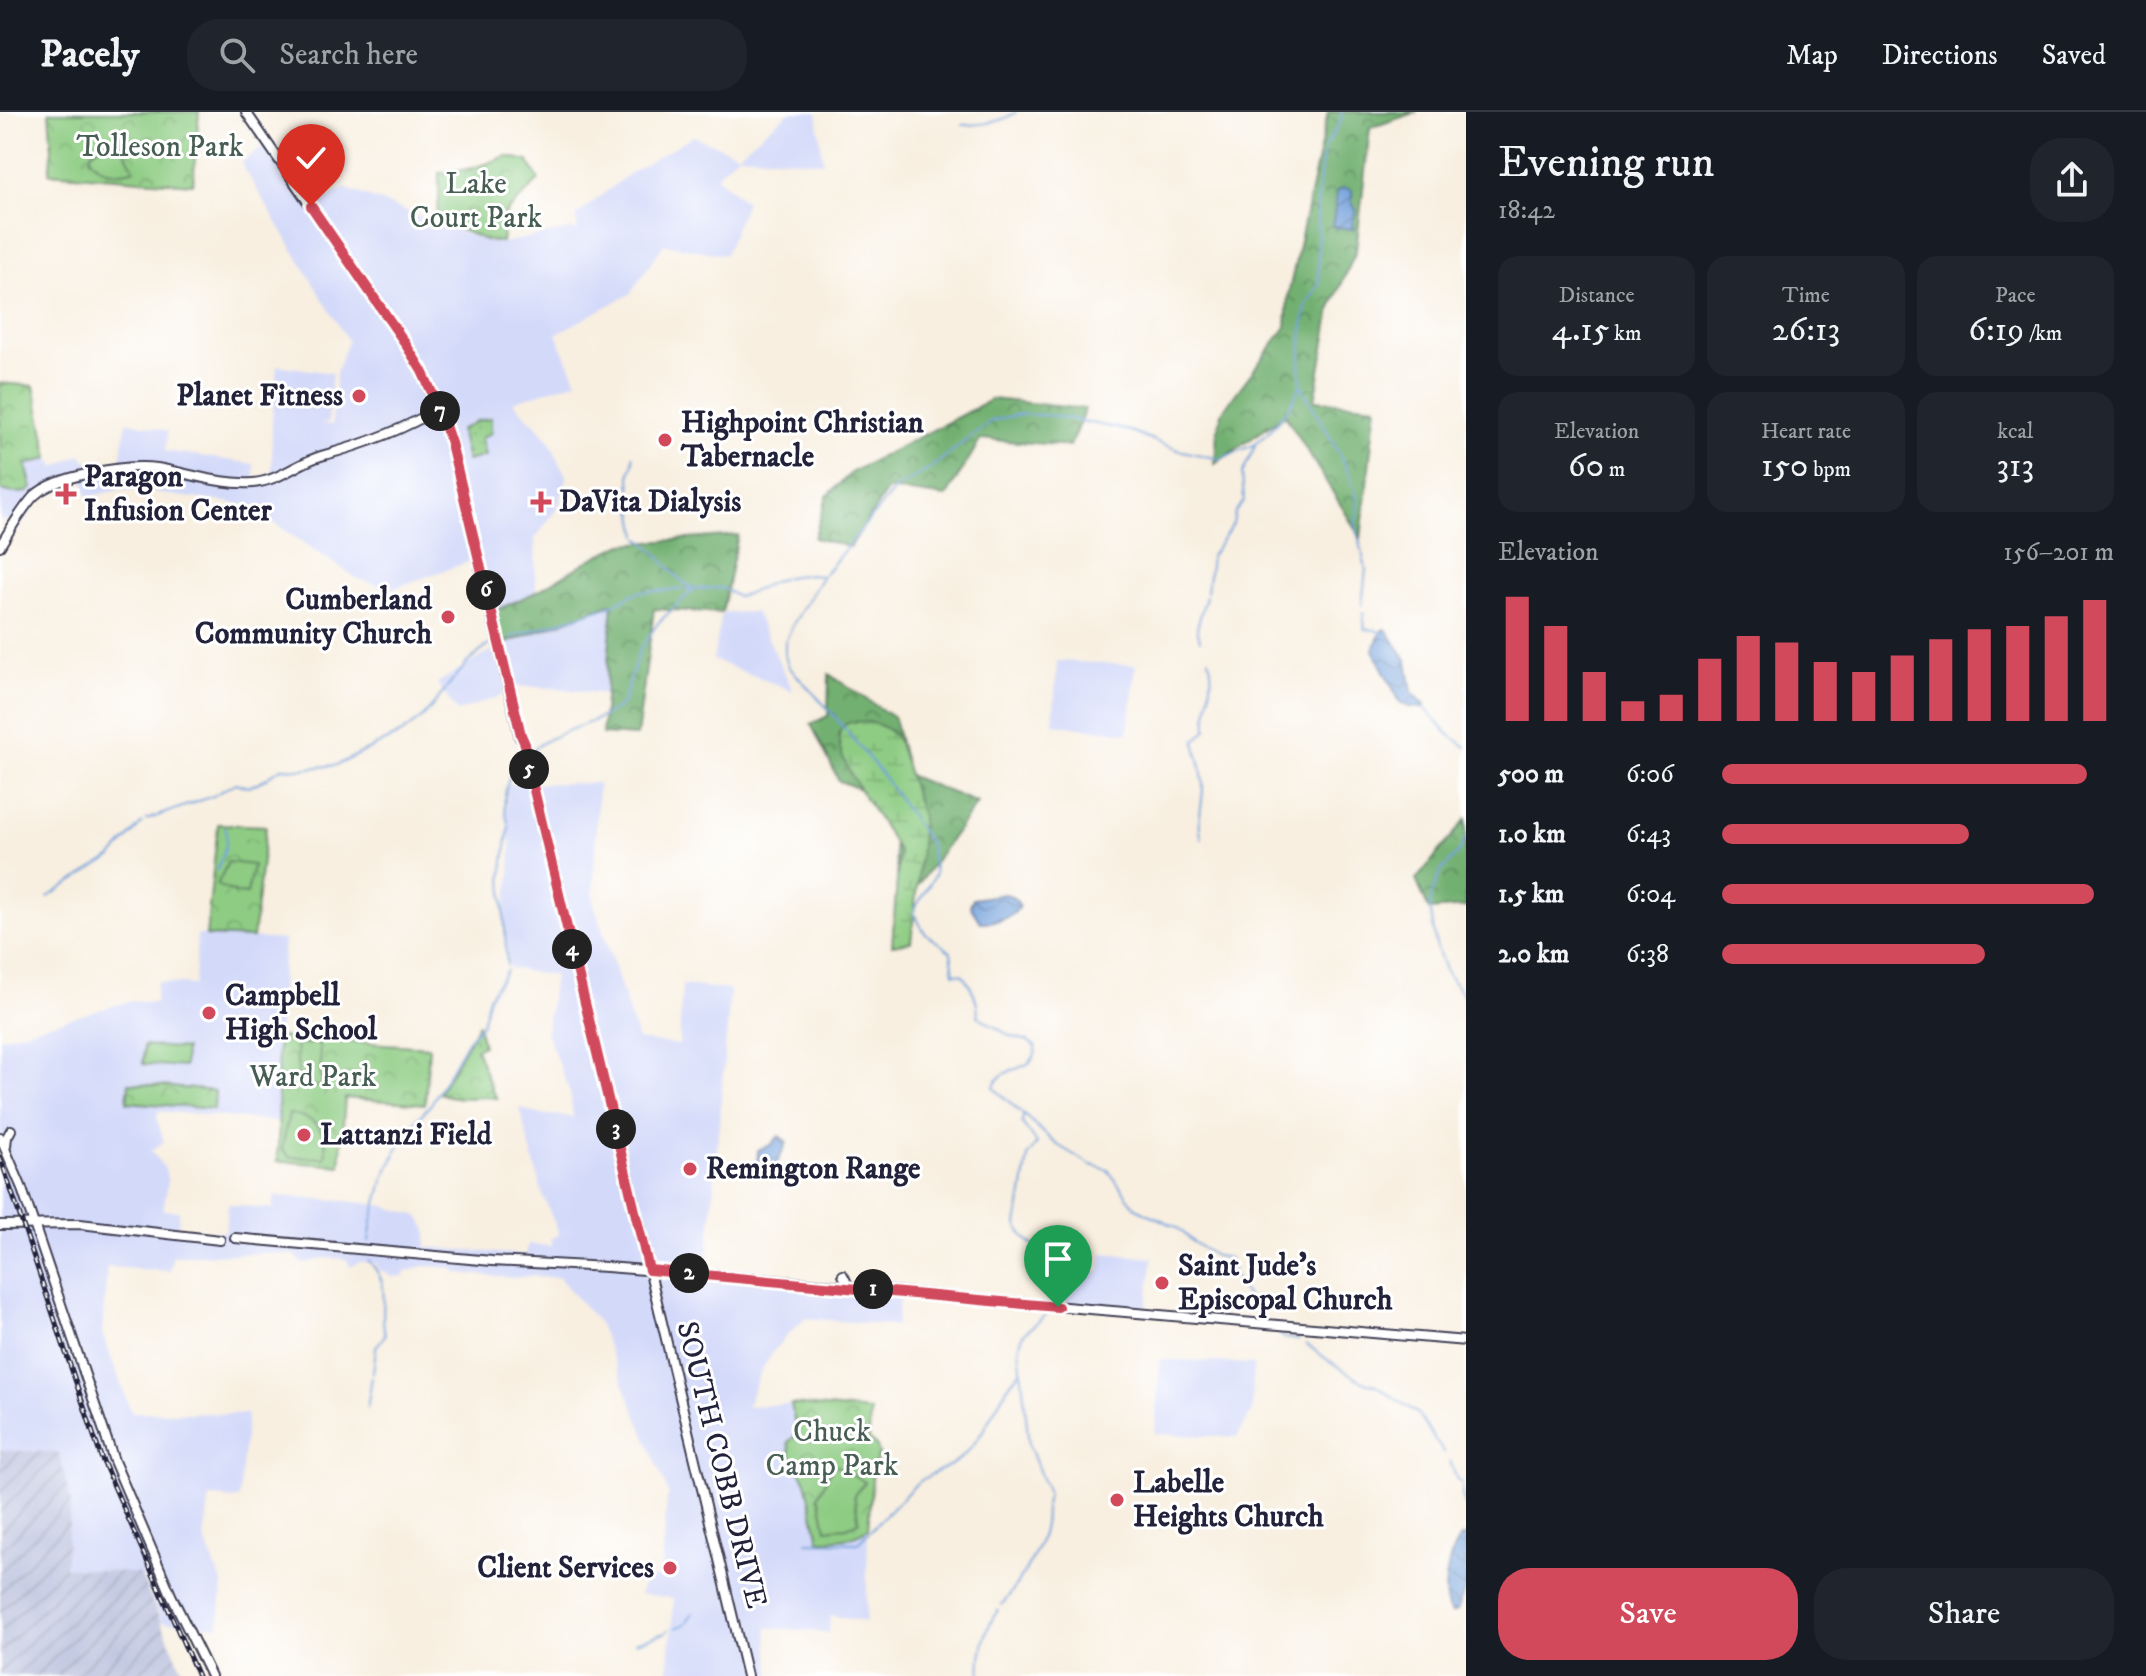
<!DOCTYPE html>
<meta charset="utf-8">
<style>
:root{--surface:#171b24;--page:#20242c;--text:#f1f3f6;--muted:#9ea1a6;--line:#363941;--accent:#d1495b}
body{margin:0;font-family:"IM FELL DW Pica",serif;background:var(--page);color:var(--text);height:100vh;display:flex;flex-direction:column;font-size:30px;white-space:nowrap}
*{box-sizing:border-box;margin:0}
p{font-size:26px;color:var(--muted)}
.icon{flex:none;width:44px;height:44px;fill:none;stroke:currentColor;stroke-width:2;stroke-linecap:round;stroke-linejoin:round}
.map{position:relative;flex:1;overflow:hidden}
.panel{display:flex;flex-direction:column;background:var(--surface);width:680px}
.panel>*{flex:none}
.pin{position:absolute;display:grid;place-items:center;width:68px;height:68px;color:#fff;margin:-82px -34px;border-radius:50% 50% 50% 0;rotate:-45deg;box-shadow:0 0 8px #0007}
.pin .icon{rotate:45deg}
.km{position:absolute;width:40px;height:40px;margin:-20px;border-radius:50%;background:#222;color:#fff;font-size:22px;line-height:40px;text-align:center}
.round{display:grid;place-items:center;flex:none;width:84px;height:84px;border-radius:32px;background:var(--page)}
.overview{display:flex;align-items:center;justify-content:space-between;height:136px;padding:0 32px}
h1{font-size:44px;font-weight:600;line-height:60px}
.metrics{display:grid;grid-template-columns:repeat(3,1fr);gap:12px;height:136px;padding:8px 32px}
.metrics div{display:grid;align-content:center;border-radius:20px;background:var(--page);text-align:center}
.metrics b{font-size:34px;font-weight:600}
.metrics small{font-size:22px;font-weight:400}
.metrics p{font-size:22px}
.chart{height:224px;padding:16px 32px}
.chart p{display:flex;justify-content:space-between}
.chart svg{width:100%;height:144px;margin-top:8px;stroke:var(--accent);stroke-width:6}
.action{display:flex;gap:16px;margin-top:auto;padding:16px 32px}
.action a{flex:1;height:92px;border-radius:32px;background:var(--accent);color:#fff;font-size:32px;font-weight:600;line-height:92px;text-align:center}
.action a+a{background:var(--page);color:var(--text)}
ul{padding:0 32px;list-style:none;font-size:26px}
li{display:grid;grid-template-columns:128px 96px 1fr;align-items:center;height:60px}
li i{height:20px;border-radius:10px;background:var(--accent)}
header{display:flex;align-items:center;gap:48px;box-sizing:border-box;height:112px;padding:0 40px;background:var(--surface);border-bottom:2px solid var(--line)}
header strong{font-size:38px}
nav{display:flex;gap:44px;margin-inline-start:auto;font-size:28px}
.search{width:560px;height:72px;background:var(--page);display:flex;align-items:center;gap:20px;box-sizing:border-box;padding:0 28px;border-radius:32px;color:var(--muted);font-size:30px}
main{display:flex;flex:1;min-height:0}
.map>svg:first-child{display:block}
.built{fill:#d3d9f9}
.industrial{fill:url(#industrial-furrows)}
.grass{fill:url(#grass-dots);stroke:#58775f;stroke-width:2}
.forest{fill:url(#forest-crowns);stroke:#4a6956;stroke-width:2}
.wetland{fill:url(#wetland-marsh);stroke:#58775f;stroke-width:2}
.park{fill:url(#park-crowns);stroke:#58775f;stroke-width:2}
.pitch{fill:#8ecc83;stroke:#58775f;stroke-width:2}
.water{fill:url(#water-waves);stroke:#4a628b;stroke-width:2}
.lines{fill:none;stroke-linecap:round;stroke-linejoin:round}
.stream{stroke:#73a1db;stroke-width:2}
.major-casing{stroke:#424154;stroke-width:12}
.major{stroke:#fff;stroke-width:8}
.rail-casing{stroke:#22223b;stroke-width:5}
.rail{stroke:#fff;stroke-width:2;stroke-dasharray:6;stroke-linecap:butt}
.route-casing{stroke:#fff;stroke-width:16}
.route{stroke:#d1495b;stroke-width:10}
.poi-dot{fill:#d1495b;stroke:#fff;stroke-width:3}
.labels{text-anchor:middle;dominant-baseline:central;stroke-width:6;stroke-linejoin:round;paint-order:stroke}
.park-label{font-size:30px;fill:#485e54;stroke:#fff}
.poi-label{font-size:30px;font-weight:bold;fill:#22223b;stroke:#fff;text-anchor:start}
.street-label{font-size:30px;fill:#22223b;stroke:#fff}
</style>
<header>
<strong>Pacely</strong>
<div class="search"><svg class="icon" aria-label="search" viewBox="0 0 24 24"><circle cx="10" cy="10" r="6"/><path d="M15 15l6 6"/></svg>Search here</div>
<nav><a>Map</a><a>Directions</a><a>Saved</a></nav>
</header>
<main>
<div class="map">
<svg width="1466" height="1564" viewBox="0 0 1466 1564">
<defs>
<pattern id="industrial-furrows" width="10" height="10" patternUnits="userSpaceOnUse" patternTransform="scale(2)"><rect width="10" height="10" fill="#bcc3de"/><path d="M-1 1l2-2M0 10L10 0M9 11l2-2" fill="none" stroke="#a1a7bf"/></pattern>
<pattern id="grass-dots" width="8" height="8" patternUnits="userSpaceOnUse" patternTransform="scale(2)"><rect width="8" height="8" fill="#8ecc83"/><path d="M2 2h.1M6 6h.1" fill="none" stroke="#7aaf72" stroke-width="1.8" stroke-linecap="round"/></pattern>
<pattern id="forest-crowns" width="20" height="18" patternUnits="userSpaceOnUse" patternTransform="scale(2)"><rect width="20" height="18" fill="#72b071"/><path d="M2 6a3 3 0 1 1 6 0M12 15a3 3 0 1 1 6 0" fill="none" stroke="#5d8f5e"/></pattern>
<pattern id="wetland-marsh" width="20" height="14" patternUnits="userSpaceOnUse" patternTransform="scale(2)"><rect width="20" height="14" fill="#8ecc83"/><path d="M1 5h8M5 5V1M11 12h8M15 12V8" fill="none" stroke="#7aaf72"/></pattern>
<pattern id="park-crowns" width="20" height="18" patternUnits="userSpaceOnUse" patternTransform="scale(2)"><rect width="20" height="18" fill="#8ecc83"/><path d="M2 6a3 3 0 1 1 6 0M12 15a3 3 0 1 1 6 0" fill="none" stroke="#7aaf72"/></pattern>
<pattern id="water-waves" width="16" height="10" patternUnits="userSpaceOnUse" patternTransform="scale(2)"><rect width="16" height="10" fill="#73a1db"/><path d="M0 5q4-4 8 0t8 0" fill="none" stroke="#5e83b3"/></pattern>
</defs>
<rect width="100%" height="100%" fill="#fff"/>
<filter id="ink" filterUnits="userSpaceOnUse"><feTurbulence type="fractalNoise" baseFrequency=".0125" numOctaves="2"/><feDisplacementMap in="SourceGraphic" scale="16" xChannelSelector="R" yChannelSelector="G"/><feConvolveMatrix kernelMatrix="1 2 1 2 8 2 1 2 1" color-interpolation-filters="sRGB"/></filter>
<filter id="wash" filterUnits="userSpaceOnUse"><feTurbulence type="fractalNoise" baseFrequency=".006" numOctaves="4" result="noise"/><feDisplacementMap in="SourceGraphic" scale="32" xChannelSelector="R" yChannelSelector="G"/><feGaussianBlur stdDeviation="1.8" result="paint"/><feColorMatrix in="noise" values="0 0 0 0 0 0 0 0 0 0 0 0 0 0 0 0 0 1.4 0 .05"/><feComposite in="paint" operator="in"/></filter>
<g filter="url(#wash)">
<rect width="100%" height="100%" fill="#f8efe0"/>
<!-- built -->
<g class="built">
<path d="M789,0h28l6,50 -85,-7 -22,21 30,26 -21,53 -61,-11 -34,50 -74,40 21,47 -64,21 35,36 19,40 -9,29 -23,32 1,53 -46,21 -13,-54 -86,30 -35,-11 -109,-73 -124,-16 -36,8 -4,-19 -27,9 -2,5 -16,9 -38,53 12,-33 -12,-1v-30l32,-2 -7,-23 24,-7 7,9 26,-13 4,8 12,-3 2,10 19,-4 8,-44 41,10 -3,20 89,13 1,19 17,-4v-57l5,-57 55,8 -4,50 -9,1 13,1 4,-53 12,-31 -107,-178 27,-21 44,64 33,-18 142,54 15,1 72,-14 3,4v-18l53,-42 63,-37 45,18z"/>
<path d="M613,490l-7,92 -51,-6 -45,-2v6l-53,20 -20,-29 62,-37z"/>
<path d="M755,500l11,22 27,57 -80,-31 9,-47z"/>
<path d="M1057,549l79,4 -8,68 -75,-9z"/>
<path d="M598,671l-5,118 45,139 41,5 3,-60 48,5 -23,280 44,4 67,15h8l15,-7 -6,7 65,7 -4,30 -90,-8 -22,20 -11,14 -12,19 -14,35 44,-2 28,136 37,-4 12,-7 -2,93 -36,-7 -1,18 -62,-6 4,49h-103l6,-78 -34,-4 4,-15 17,-2 6,-78 2,-5 -71,-172 -39,-44 -31,-2 -15,2 -56,-5 -5,-5 -29,-2 -18,6 -1,4 -12,1 -13,-8 -3,-6 -17,-1 -8,5 -5,-8 -22,-1 -21,6 -9,-9 -26,-2 -95,3 -3,15 -63,-4 -5,66 29,79 116,2 -8,85 -29,-2 -6,41 18,45 -3,43 -57,-4 -19,-46 -81,-6 -62,-57v-475l131,-37 24,2 2,-21 37,3 3,-50h9l12,-111 48,2 -13,112 31,2 -6,97 151,10 -4,57 -80,-5 -5,67 -63,-5 3,-39 -122,-11 -1,8 7,23 -13,8 14,19 3,14 -5,27 16,1 -1,18 47,3 3,-28 45,5 1,-13 72,5 35,4 38,11 8,14v17l99,8 2,-11 24,2 -2,-7 9,-5 -16,-38 -24,-89 18,7 36,3 -3,-24 -24,-61 8,-56 -45,-8 -4,-59 5,-31 1,-32 -5,-29 2,-33z"/>
<path d="M1103,1141l50,5 -7,51 -85,-6 2,-34 36,3z"/>
<path d="M1160,1247l93,5 -1,47 -15,26 -82,-3z"/>
</g>
<!-- industrial -->
<path class="industrial" d="M0,1338l59,3 12,48 -6,66 75,7 45,102h-185z"/>
<!-- grass -->
<path class="grass" d="M491,306v15l-10,5 4,18 -18,5 -7,-31 17,-9z"/>
<!-- forest -->
<g class="forest">
<path d="M1328,0h89l-47,16 -14,123 -25,57 -16,92 61,6 -15,132 -76,-123 -70,49 2,-31 5,-21 64,-85 2,-31z"/>
<path d="M992,287l93,10 -15,37 -89,-7 -35,58 -58,-8 -38,58 -36,-9 13,-42 25,-24z"/>
<path d="M738,423l-16,78 -68,-4 -17,127 -35,-2 11,-131 -114,43 -9,-33 46,-21 57,-34 30,-14z"/>
<path d="M829,562l65,44 14,57 69,28 -76,105 -8,-70 -23,-45 -31,-12 -28,-57 17,-8z"/>
<path d="M1466,707v88l-37,3 -13,-30z"/>
</g>
<!-- wetland -->
<path class="wetland" d="M851,610c21,-1 38,2 48,21l23,74 -1,30 -10,95 -19,3 7,-92c-7,-22 -91,-119 -48,-131z"/>
<!-- park -->
<g class="park">
<path d="M49,0h150l-6,72 -144,-11 3,-24z"/>
<path d="M506,44l22,5 11,19 -33,33 -4,29 -15,-1 -52,-22 4,-18v-28c25,-1 45,-7 67,-17z"/>
<path d="M0,271l34,3 15,72 -23,7 6,23 -4,4 -14,1 -14,-3z"/>
<path d="M218,712l48,2 -13,112 -47,-2z"/>
<path d="M478,913l5,20 -7,4 17,43 4,6c-20,-3 -37,4 -58,-5z"/>
<path d="M278,925l151,10 -4,57 -80,-6 -5,68 -63,-5c4,-41 -1,-82 1,-124z"/>
<path d="M129,971l86,8 -1,18 -87,-7z"/>
<path d="M791,1292l79,7 -1,28 8,8 2,8 -6,13 -5,61c-16,10 -30,11 -49,11l-13,-59 -15,-24 -3,-15 9,-8z"/>
</g>
<!-- pitch -->
<g class="pitch">
<path d="M117,25l17,32c-19,7 -32,3 -45,-11l3,-7z"/>
<path d="M228,750l25,3 -6,29 -11,-1 -19,-8z"/>
<path d="M319,931l3,43 -23,2 -3,-43z"/>
<path d="M144,933l41,4 -1,18 -41,-3z"/>
<path d="M289,1002c26,2 40,17 36,44l-36,-1 -7,-8z"/>
<path d="M834,1352l31,18 -11,13 5,27 -12,5 -21,2 -6,-30 -2,-2z"/>
</g>
<!-- water -->
<g class="water">
<path d="M1343,76l9,2v13l4,7 -4,15 2,4 -19,-2 -2,-3 4,-33z"/>
<path d="M1386,517l21,32 5,31 13,13 -2,3 -14,-1 -9,-5 -27,-52 9,-20z"/>
<path d="M1004,782c6,0 13,6 16,12 -10,15 -24,16 -40,16l-10,-16 3,-7z"/>
<path d="M779,1024l8,6 -13,28 -8,8 -6,-3 -3,-8 1,-17 13,-5z"/>
<path d="M1462,1424h4v49l-9,26 -6,2c-12,-16 -3,-63 11,-77z"/>
</g>
<g class="lines">
<!-- stream -->
<g class="stream">
<path d="M963,13c17,0 38,-2 53,-13"/>
<path d="M1302,274c12,29 69,106 53,134l11,50 -4,35"/>
<path d="M633,344c2,9 -3,11 -3,19 0,20 4,40 8,60"/>
<path d="M639,426c22,14 32,39 55,51l28,-1 16,9c34,-12 43,-26 83,-21"/>
<path d="M1207,480l4,-36 22,-32 2,-12 9,-11 -2,-27 13,-28"/>
<path d="M1363,501l2,16 11,1 6,5"/>
<path d="M511,525l99,-31 27,-14 53,-3"/>
<path d="M1200,528l-3,-12 9,-32"/>
<path d="M1424,595l23,26 19,14"/>
<path d="M532,638c26,-21 61,-24 87,-43l4,-4 16,-52 19,-28 36,-34"/>
<path d="M269,664l12,-8 20,1 36,-4 65,-32 22,-17 44,-54 22,-18"/>
<path d="M146,708l67,-24 22,-13 14,4 18,-9"/>
<path d="M508,710c-7,-17 -3,-47 12,-60"/>
<path d="M1466,725l-7,15 -18,19 -10,26 -1,11 6,37 9,25 21,29"/>
<path d="M1202,727c-6,-18 1,-34 1,-53 0,-16 -5,-30 -8,-45l12,-12c-2,-23 9,-48 2,-70"/>
<path d="M98,753l13,-7 31,-35"/>
<path d="M217,758c5,-13 13,-29 8,-43"/>
<path d="M48,785l49,-31"/>
<path d="M507,853l-5,-89 7,-50"/>
<path d="M1023,1003l-1,8 15,20 -9,13 -11,69c9,21 29,26 41,44v20l-8,11"/>
<path d="M369,1129l3,-20 12,-43 15,-32 14,-22 18,-20 36,-63 15,-17 7,-28 18,-26"/>
<path d="M369,1149c25,27 9,43 16,74l-9,12 -3,26"/>
<path d="M1262,1205l-26,-36 -7,-23 -14,-2 -22,-14 -16,-15 -41,-19 -28,-38 -17,-5 -35,-21 -62,-56c5,-25 42,-13 42,-41l-8,-6 -18,-5 -32,-20c0,-16 -6,-30 -16,-42l-8,-1 -3,-21 -26,-19 -12,-21 22,-37 -5,-31 -46,-67 -53,-65 -42,-45 -4,-11v-14l10,-21 27,-44 73,-88 33,-19 63,-49 30,-7 35,2 74,15 48,19 41,9 35,-14 14,-12 22,-27 11,-21 -1,-20 4,-48 3,-13 12,-20 -2,-77 4,-41 5,-21 14,-22 2,-11"/>
<path d="M1277,1219l7,7 15,2"/>
<path d="M1306,1232l22,16 35,22 11,2 43,29 27,40"/>
<path d="M367,1296l5,-31"/>
<path d="M1450,1349l7,19 5,3v13l4,10"/>
<path d="M807,1430l51,1 60,-61c16,-11 34,-14 48,-29 24,-24 31,-58 56,-83"/>
<path d="M1002,1493c17,-22 37,-51 42,-80 2,-12 -1,-19 4,-31l-19,-49 -10,-97 4,-14 25,-21"/>
<path d="M676,1516l9,-4 8,-11"/>
<path d="M635,1530l30,-9 4,-4"/>
<path d="M981,1564c-2,-22 4,-48 17,-66"/>
</g>
</g>
</g>
<g filter="url(#ink)">
<g class="lines">
<!-- major casing -->
<g class="major-casing">
<g id="major">
<path d="M246,0l157,228 21,37 27,66 69,295"/>
<path d="M0,434c10,-16 21,-36 34,-50 22,-21 94,-32 123,-28 31,5 64,17 96,15 26,-2 44,-20 68,-27 41,-11 81,-25 118,-48"/>
<path d="M521,623l4,9 4,25 218,907"/>
<path d="M0,1025l21,49 93,275 58,136 39,79"/>
<path d="M6,1034l1,-9 4,-7"/>
<path d="M0,1113l80,-1 140,16"/>
<path d="M235,1126l257,23 115,6 226,18 140,14 493,42"/>
<path d="M843,1163l6,12"/>
</g>
</g>
<!-- major -->
<use href="#major" class="major"/>
<!-- rail casing -->
<g class="rail-casing">
<path id="rail" d="M0,1045l101,300 97,219"/>
</g>
<!-- rail -->
<use href="#rail" class="rail"/>
</g>
</g>
<g class="lines" filter="url(#ink)">
<!-- route casing -->
<g class="route-casing">
<path id="route" d="M311,94l92,134 19,31 17,37 12,35 70,292 4,9 4,25 120,501 409,37"/>
</g>
<!-- route -->
<use href="#route" class="route"/>
</g>
<!-- markers -->
<g class="poi-dot">
<circle cx="359" cy="284" r="8"/>
<circle cx="665" cy="328" r="8"/>
<path d="M62 370h8v8h8v8h-8v8h-8v-8h-8v-8h8z"/>
<path d="M537 378h8v8h8v8h-8v8h-8v-8h-8v-8h8z"/>
<circle cx="448" cy="505" r="8"/>
<circle cx="209" cy="901" r="8"/>
<circle cx="304" cy="1023" r="8"/>
<circle cx="690" cy="1057" r="8"/>
<circle cx="1162" cy="1171" r="8"/>
<circle cx="1117" cy="1388" r="8"/>
<circle cx="670" cy="1456" r="8"/>
</g>
<g class="labels">
<!-- park labels -->
<g class="park-label">
<text x="160" y="35">Tolleson Park</text>
<text x="476" y="72">Lake<tspan x="476" dy="34">Court Park</tspan></text>
<text x="313" y="965">Ward Park</text>
<text x="832" y="1320">Chuck<tspan x="832" dy="34">Camp Park</tspan></text>
</g>
<!-- poi labels -->
<g class="poi-label">
<text x="343" y="284" text-anchor="end">Planet Fitness</text>
<text x="681" y="311">Highpoint Christian<tspan x="681" dy="34">Tabernacle</tspan></text>
<text x="84" y="365">Paragon<tspan x="84" dy="34">Infusion Center</tspan></text>
<text x="559" y="390">DaVita Dialysis</text>
<text x="432" y="488" text-anchor="end">Cumberland<tspan x="432" dy="34">Community Church</tspan></text>
<text x="225" y="884">Campbell<tspan x="225" dy="34">High School</tspan></text>
<text x="320" y="1023">Lattanzi Field</text>
<text x="706" y="1057">Remington Range</text>
<text x="1178" y="1154">Saint Jude's<tspan x="1178" dy="34">Episcopal Church</tspan></text>
<text x="1133" y="1371">Labelle<tspan x="1133" dy="34">Heights Church</tspan></text>
<text x="654" y="1456" text-anchor="end">Client Services</text>
</g>
<!-- street labels -->
<g class="street-label">
<text transform="translate(721 1353) rotate(76)">SOUTH COBB DRIVE</text>
</g>
</g>
</svg>
<div class="pin" style="left:1058px;top:1195px;background:#1e9e55"><svg class="icon" aria-label="arrive" viewBox="0 0 24 24"><path d="M6 21V4h12l-3 4 3 4H6"/></svg></div>
<div class="pin" style="left:311px;top:94px;background:#d93025"><svg class="icon" aria-label="check" viewBox="0 0 24 24"><path d="M5 12l5 5 9-10"/></svg></div>
<b class="km" style="left:873px;top:1177px">1</b>
<b class="km" style="left:689px;top:1161px">2</b>
<b class="km" style="left:616px;top:1017px">3</b>
<b class="km" style="left:572px;top:837px">4</b>
<b class="km" style="left:529px;top:657px">5</b>
<b class="km" style="left:486px;top:478px">6</b>
<b class="km" style="left:440px;top:299px">7</b>
</div>
<section class="panel">
<div class="overview"><div><h1>Evening run</h1><p>18:42</p></div><a class="round"><svg class="icon" aria-label="share" viewBox="0 0 24 24"><path d="M12 15V3M7 8l5-5 5 5M5 13v7h14v-7"/></svg></a></div>
<div class="metrics">
<div><p>Distance</p><b>4.15<small> km</small></b></div>
<div><p>Time</p><b>26:13</b></div>
<div><p>Pace</p><b>6:19<small> /km</small></b></div>
</div>
<div class="metrics">
<div><p>Elevation</p><b>60<small> m</small></b></div>
<div><p>Heart rate</p><b>150<small> bpm</small></b></div>
<div><p>kcal</p><b>313</b></div>
</div>
<div class="chart"><p><span>Elevation</span>156–201 m</p>
<svg viewBox="0 0 160 44" preserveAspectRatio="none"><path d="M5 44V6M15 44V15M25 44V29M35 44V38M45 44V36M55 44V25M65 44V18M75 44V20M85 44V26M95 44V29M105 44V24M115 44V19M125 44V16M135 44V15M145 44V12M155 44V7"/></svg>
</div>
<ul>
<li><b>500 m</b>6:06<i style="width:93%"></i></li>
<li><b>1.0 km</b>6:43<i style="width:63%"></i></li>
<li><b>1.5 km</b>6:04<i style="width:95%"></i></li>
<li><b>2.0 km</b>6:38<i style="width:67%"></i></li>
</ul>
<div class="action"><a>Save</a><a>Share</a></div>
</section>
</main>
